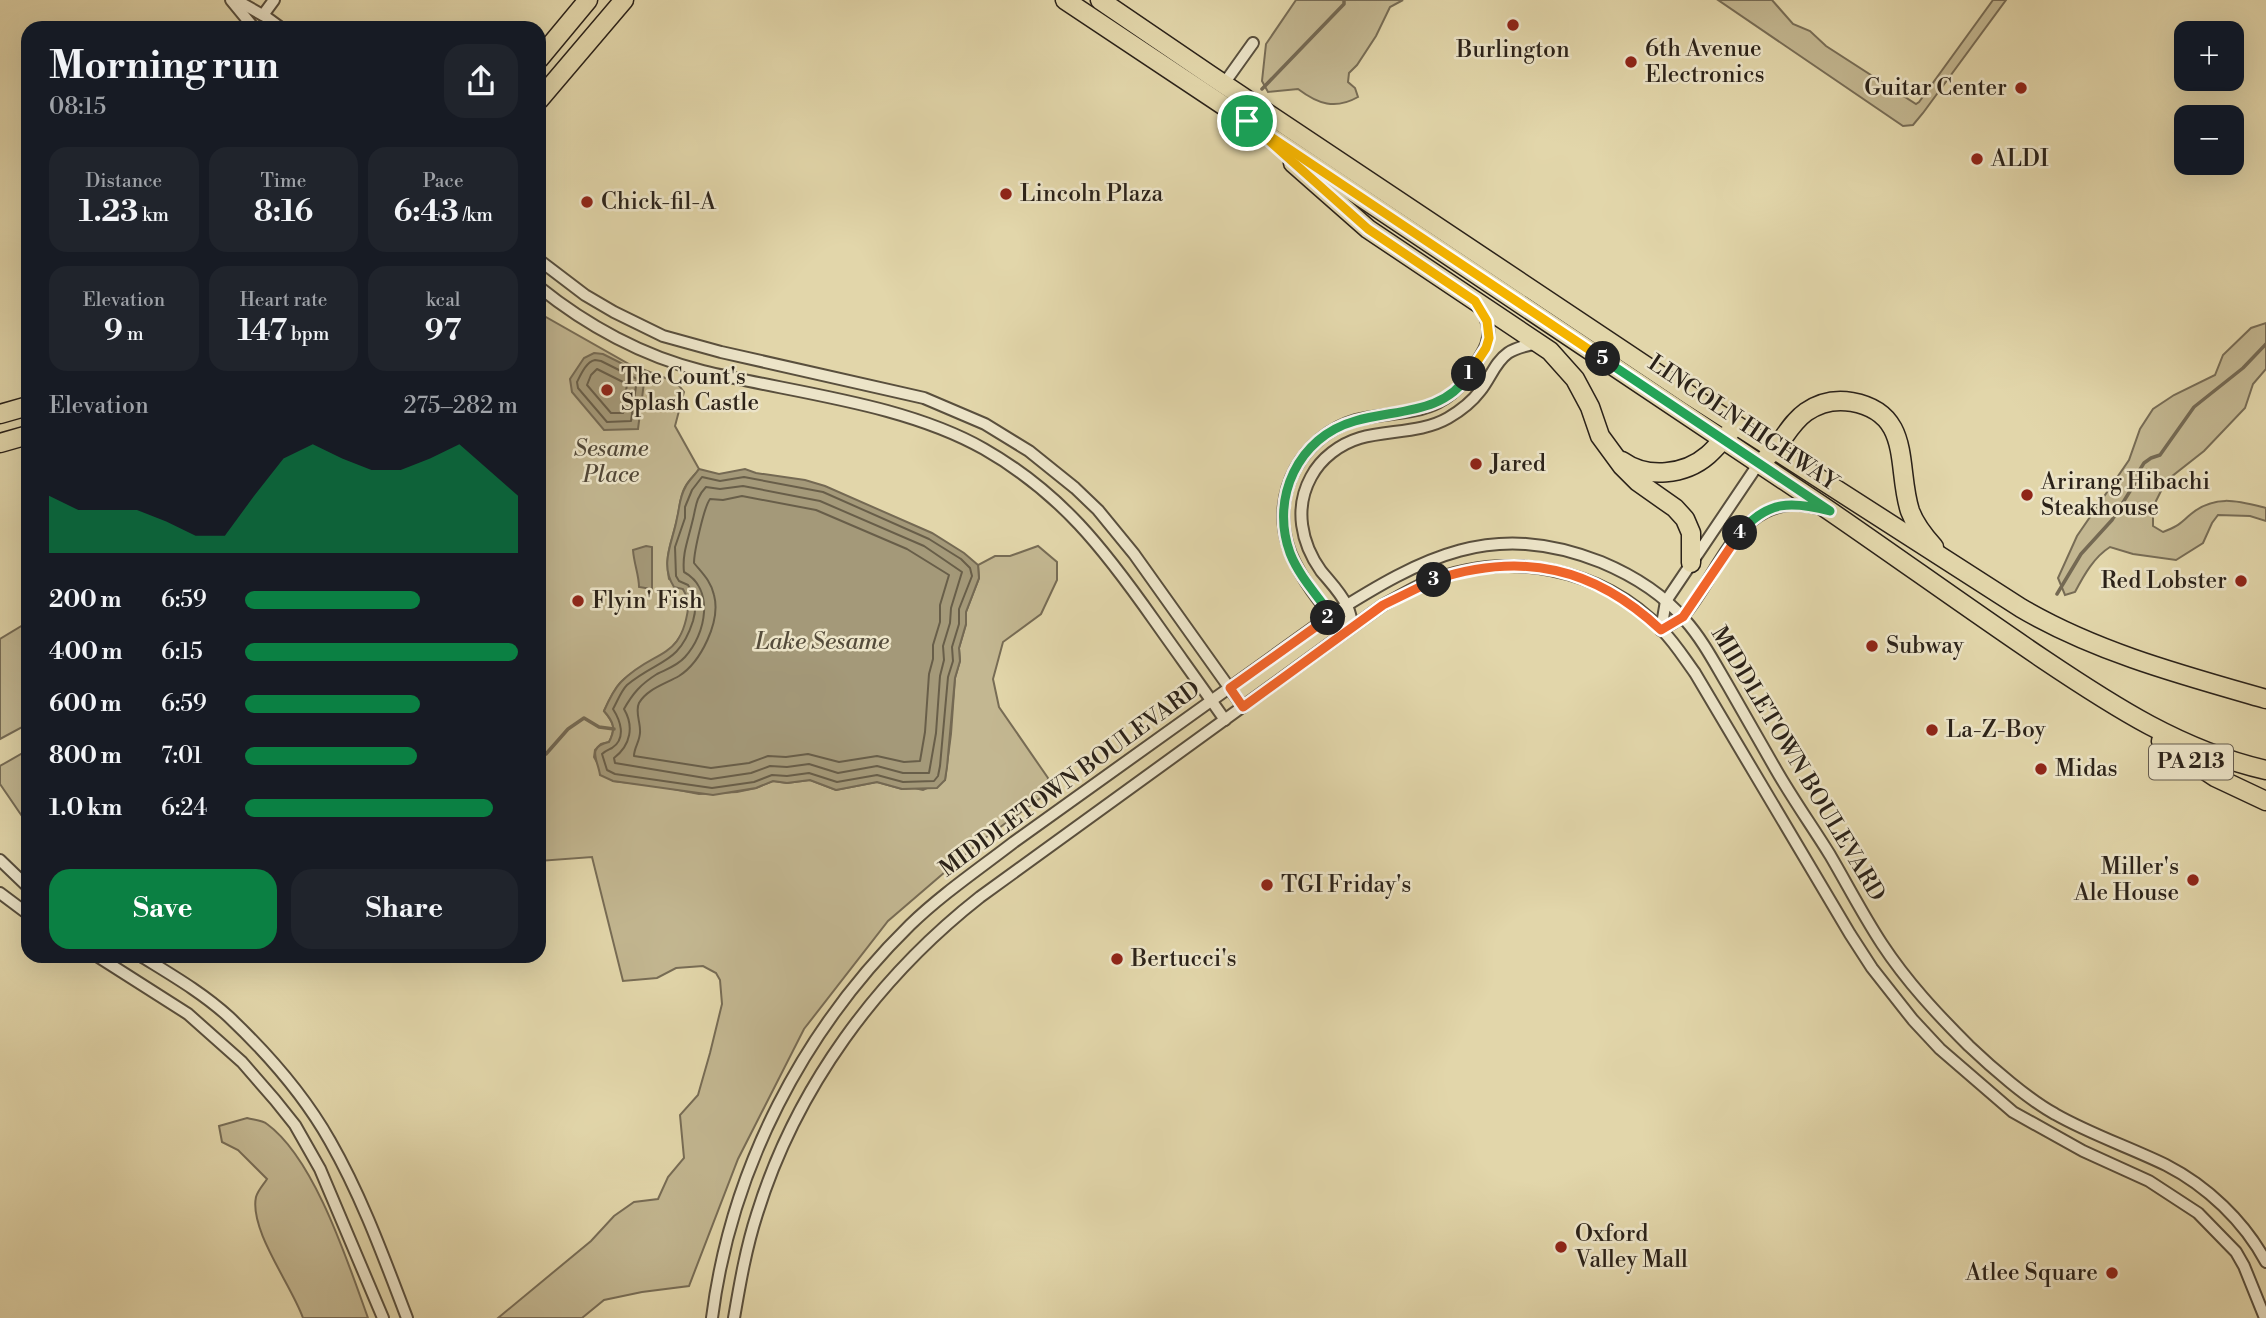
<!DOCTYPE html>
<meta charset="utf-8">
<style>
:root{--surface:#171b24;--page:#20242c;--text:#f1f3f6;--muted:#9ea1a6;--accent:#0b8043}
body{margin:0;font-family:"Libre Bodoni",serif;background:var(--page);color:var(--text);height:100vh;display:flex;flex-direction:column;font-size:26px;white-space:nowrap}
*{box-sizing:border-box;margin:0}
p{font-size:23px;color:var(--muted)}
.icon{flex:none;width:38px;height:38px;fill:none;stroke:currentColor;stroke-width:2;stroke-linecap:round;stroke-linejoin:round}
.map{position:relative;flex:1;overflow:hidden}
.panel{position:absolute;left:21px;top:21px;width:525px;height:942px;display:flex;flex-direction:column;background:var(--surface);border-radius:21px;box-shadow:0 7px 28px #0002}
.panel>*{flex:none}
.controls{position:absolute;left:2174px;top:21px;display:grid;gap:14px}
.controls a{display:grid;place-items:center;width:70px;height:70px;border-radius:14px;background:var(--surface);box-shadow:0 7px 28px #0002;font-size:35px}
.pin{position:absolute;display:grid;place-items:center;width:60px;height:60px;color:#fff;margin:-30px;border:4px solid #fff;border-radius:50%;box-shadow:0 2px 7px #0007}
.km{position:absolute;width:35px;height:35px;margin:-18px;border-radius:50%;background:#222;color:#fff;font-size:19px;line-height:35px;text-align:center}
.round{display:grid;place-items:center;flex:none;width:74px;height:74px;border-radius:21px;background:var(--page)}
.summary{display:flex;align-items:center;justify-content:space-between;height:119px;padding:0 28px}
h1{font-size:38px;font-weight:800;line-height:52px}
.metrics{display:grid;grid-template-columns:repeat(3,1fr);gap:10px;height:119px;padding:7px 28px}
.metrics div{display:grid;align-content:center;border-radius:18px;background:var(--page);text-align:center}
.metrics b{font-size:30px;font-weight:800}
.metrics small{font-size:19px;font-weight:400}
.metrics p{font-size:19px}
.chart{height:196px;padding:14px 28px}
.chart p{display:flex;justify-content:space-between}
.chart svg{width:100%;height:126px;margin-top:7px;fill:var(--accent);opacity:.7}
.primary-button{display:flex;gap:14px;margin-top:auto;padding:14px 28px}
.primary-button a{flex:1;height:80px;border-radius:21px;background:var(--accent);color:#fff;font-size:28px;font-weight:800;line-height:80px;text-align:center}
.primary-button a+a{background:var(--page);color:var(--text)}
ul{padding:0 28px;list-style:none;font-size:23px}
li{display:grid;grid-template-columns:112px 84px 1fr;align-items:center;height:52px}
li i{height:18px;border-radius:9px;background:var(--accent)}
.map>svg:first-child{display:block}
.green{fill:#c3b791;stroke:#776c55;stroke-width:2}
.water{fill:#a49979;stroke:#746953;stroke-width:2}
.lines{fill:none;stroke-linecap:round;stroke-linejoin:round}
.shore{stroke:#685e49;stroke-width:2}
.stream{stroke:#746953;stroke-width:3.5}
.minor-casing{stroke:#594f3d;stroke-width:14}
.primary-casing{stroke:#2b2219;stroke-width:21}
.minor{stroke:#ece4c8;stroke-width:10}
.primary{stroke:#e2d6aa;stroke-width:18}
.split-1-casing{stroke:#fff;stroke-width:14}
.split-2-casing{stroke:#fff;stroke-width:14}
.split-3-casing{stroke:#fff;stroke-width:14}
.split-4-casing{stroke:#fff;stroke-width:14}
.split-5-casing{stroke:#fff;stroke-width:14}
.split-6-casing{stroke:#fff;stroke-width:14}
.split-1{stroke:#f5b400;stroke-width:9}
.split-2{stroke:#22a559;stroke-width:9}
.split-3{stroke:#f0652b;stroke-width:9}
.split-4{stroke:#f0652b;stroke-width:9}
.split-5{stroke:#22a559;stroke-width:9}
.split-6{stroke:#f5b400;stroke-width:9}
.poi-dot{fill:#8f2418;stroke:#ece4c8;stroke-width:2.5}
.labels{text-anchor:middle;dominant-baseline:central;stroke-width:5;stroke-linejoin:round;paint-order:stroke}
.shield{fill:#ece4c8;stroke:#655c4e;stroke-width:2}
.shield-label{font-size:21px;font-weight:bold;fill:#2b2219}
.poi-label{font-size:23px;fill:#2b2219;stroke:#ece4c8;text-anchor:start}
.street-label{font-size:23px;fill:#2b2219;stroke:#ece4c8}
.park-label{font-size:23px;font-style:italic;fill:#514737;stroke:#ece4c8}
.water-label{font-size:24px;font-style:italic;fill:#554c3b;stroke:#ece4c8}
</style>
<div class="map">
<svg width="2266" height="1318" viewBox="0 0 2266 1318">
<rect width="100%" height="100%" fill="#e2d6aa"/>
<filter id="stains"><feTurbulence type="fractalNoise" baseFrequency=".00286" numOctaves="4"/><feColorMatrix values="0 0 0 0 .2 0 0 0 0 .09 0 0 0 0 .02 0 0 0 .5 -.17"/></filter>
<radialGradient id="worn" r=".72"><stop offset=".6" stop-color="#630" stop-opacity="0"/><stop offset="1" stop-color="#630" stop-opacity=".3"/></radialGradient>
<!-- green -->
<g class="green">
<path d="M1296,0h107l-13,7 -14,29 -19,29 -8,8 -1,9 7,6 3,9c-23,13 -40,7 -60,-8l-30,3 -6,-11 4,-37z"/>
<path d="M1718,0h54l21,24 17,7 16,15 90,58 3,-2 74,-102h13l-83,113 -10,12 -10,1z"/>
<path d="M539,316h5l85,48 47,18 8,10 -9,34 24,43c-4,6 -10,11 -14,18 -6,11 -5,21 -8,32 -5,23 -13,35 -8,60 4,3 11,6 14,10 15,17 0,52 -17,63 -15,11 -33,17 -46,31 -6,7 -12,19 -16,28 10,12 12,17 5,31l-8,2 -6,6 -1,7 5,9 14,15 45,5 41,8 38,-2 19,-4 17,-7 14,2 23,-3 26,10 41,-8 25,7 12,-1 9,2 22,-10 6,-46 4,-56 5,-17 -1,-13 7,-24v-12l13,-34 -1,-13 17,-9h15l28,-10 19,16v18l-16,34 -38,28 -10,37 6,28 49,71 -2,16 -65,47 -93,80 -84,108 -66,130 -49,127 -47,6 -38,8 -22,18h-84l93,-77 23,-25 20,-14 24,-3 10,-22 16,-19 -4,-43 18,-20 12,-42 12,-49 -2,-24 -4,-7 -13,-7 -27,2 -19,10 -34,3 -31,-124 -53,4z"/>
<path d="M2266,323v46l-13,15 -8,24 -41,43 -38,30 -13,26v19l10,6c16,-6 16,-8 28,-18 24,-20 47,-13 75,-6v13l-16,-5 -32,-1 -6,8 -9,20 -27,17 -43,-6 -23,-7c-16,10 -26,28 -35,45l-10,3 -7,-17 19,-42 52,-76 11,-31 13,-20 21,-14 41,-20 8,-20 28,-27z"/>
<path d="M28,622v102l-28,15v-100z"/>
<path d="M28,750v71l-2,1 -26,-38v-18z"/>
<path d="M247,1118c7,2 15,2 20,6 48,35 81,139 101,194h-65c-11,-32 -54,-88 -47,-121 2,-7 8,-13 11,-18l-29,-29 -16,-8 -3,-16z"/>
</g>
<!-- water -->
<g class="water">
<path d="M594,353l9,1 42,21 -7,54 -34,1 -32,-38 -2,-13 14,-21z"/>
<path d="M699,469l20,5 26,-5 11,4 49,7 20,6 107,47 32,20 14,12 1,13 -13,34v12l-7,24 1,13 -5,17 -8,89 -2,13 -8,8 -35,1 -25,-7 -41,8 -26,-10 -23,3 -14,-2 -17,7 -43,7 -100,-14 -13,-6c-2,-15 -14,-28 9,-33 7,-13 5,-20 -5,-31 4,-9 10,-22 17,-29 34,-35 62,-19 68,-81l-6,-12 -9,-2c-15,-23 -1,-45 3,-69 3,-12 2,-20 9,-32 3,-6 9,-11 13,-17z"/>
<path d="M646,546l6,1v42l-13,-2c0,-12 -5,-23 -6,-37z"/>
</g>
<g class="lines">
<!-- shore -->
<g class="shore">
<path d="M595,360l6,1 36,18 -6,42 -24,1 -29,-34 -1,-6c4,-8 9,-20 18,-22z"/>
<path d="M597,369l30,15 -4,29h-12l-24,-28 4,-10z"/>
<path d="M702,477l18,4 24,-4 79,15 106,47 32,20 9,9 2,8 -13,33v15l-7,23 1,14 -5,16 -8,89 -2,10 -4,5 -31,1 -26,-7 -40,7 -28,-9 -22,3 -15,-1 -18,7 -42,6 -97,-14 -8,-4 -5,-16c3,-3 6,-4 10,-6 15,-10 8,-28 1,-39 4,-7 8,-18 14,-24 31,-26 52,-20 66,-64 4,-14 3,-23 -5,-36l-9,-4 -3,-5 -1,-29 10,-29v-11l7,-17z"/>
<path d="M743,486l77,15 104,45 38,26 -11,36 -1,15 -7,23 1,14 -4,16 -4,57 -7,40h-26l-26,-7 -39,7 -29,-9 -22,3 -17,-1 -19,7 -40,6 -96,-16 -1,-5c17,-13 20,-32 10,-49 9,-16 17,-25 33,-35 10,-5 20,-8 28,-17 21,-23 30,-68 -1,-85 -2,-18 4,-32 8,-49 4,-14 3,-25 14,-36l14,2z"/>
<path d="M742,496l74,14 91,39 42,26 -9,30v17l-7,23v14l-4,15 -4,58 -5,29 -16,1 -27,-6 -38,6 -31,-8 -22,3 -18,-1 -19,7 -38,5 -77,-12c0,-9 7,-16 6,-26 0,-9 -5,-19 -1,-27 8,-14 26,-19 40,-27 22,-14 42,-55 35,-81 -3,-14 -12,-22 -20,-32 0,-11 10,-56 16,-64l13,1z"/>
</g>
<!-- stream -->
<g class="stream">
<path d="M1262,89l82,-85v-4"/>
<path d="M2057,594l24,-40 31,-34 25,-40 2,-9 5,-8 7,-5 9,-3 34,-48 49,-39 23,-24"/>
<path d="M539,756l7,-2 22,-25 16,-11 15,9 15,2"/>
</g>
<!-- minor casing -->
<g class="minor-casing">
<g id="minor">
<path d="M231,0l23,28"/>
<path d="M236,0l30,17 15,11"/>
<path d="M263,15l11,-15"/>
<path d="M1223,85l30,-42"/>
<path d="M539,260l46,35 29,17 49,24 58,16 203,46 61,26 44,27 46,37 23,22 36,44 109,153"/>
<path d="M539,287c47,38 105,70 164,84 90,22 200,32 281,78 77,44 120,100 170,171 24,34 48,67 71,100"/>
<path d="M1353,626c-7,-4 -17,-7 -23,-13 -15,-15 -36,-47 -42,-67 -17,-54 14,-110 68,-126 26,-7 59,-5 83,-18 20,-10 31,-28 42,-47 11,-17 9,-32 -2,-49"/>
<path d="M1353,626c-2,-7 -3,-14 -6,-20 -6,-13 -17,-24 -26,-35 -20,-28 -27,-63 -10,-94 10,-19 29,-33 49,-39 28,-8 62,-5 88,-20 12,-7 23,-15 32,-27 10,-12 15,-29 28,-38 9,-6 20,-8 30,-10"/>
<path d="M1661,630c8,-5 17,-9 23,-15 38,-45 58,-128 133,-107"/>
<path d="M1661,630l5,-29 93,-138"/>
<path d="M0,860l28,27"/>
<path d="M0,893l28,21"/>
<path d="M97,956l91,58 54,48 33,38 20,25 25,44 63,149"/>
<path d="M141,956c29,18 62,37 88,61 38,36 75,78 101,124 32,56 54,117 77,177"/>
<path d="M712,1318c19,-149 91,-288 198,-393 32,-31 69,-56 104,-83l317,-227c92,-58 161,-96 270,-53 31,13 62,32 84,58 17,19 29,42 42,64 16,28 32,56 48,84 17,30 37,58 55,87 17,29 33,60 52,89 25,38 55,70 87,102 22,21 60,54 86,68 35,20 74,33 111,51 41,21 78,56 100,97"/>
<path d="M734,1318c6,-35 12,-70 23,-104 39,-126 120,-236 223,-317l403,-292c14,-7 28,-16 42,-22 81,-34 176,-16 237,47 13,13 22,28 33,43l155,261 22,34 41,52 27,29 73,63 70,39 66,30 49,32 38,39 8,14 21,52"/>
</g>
</g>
<!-- primary casing -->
<g class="primary-casing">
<g id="primary">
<path d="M1065,0c253,169 507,336 759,507 73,50 145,102 219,152 70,47 139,92 223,111"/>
<path d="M1100,0l110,75 481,321 330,212c75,44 161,67 245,91"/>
<path d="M539,59l49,-59"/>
<path d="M539,100l85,-100"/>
<path d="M1293,163l75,66 182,122 25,28 15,28 10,29 22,30 16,16 37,26 10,11 6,14v30"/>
<path d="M0,414l28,-8"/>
<path d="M0,443l28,-8"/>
<path d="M1767,457c15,-13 22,-33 39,-45 13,-9 29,-13 46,-10 61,11 44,66 58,109 5,14 14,25 24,36"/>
<path d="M1622,461c25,18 63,14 86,-6 8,-7 15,-16 23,-24"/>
<path d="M2161,741l54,36 51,24"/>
</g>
</g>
<!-- minor -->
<use href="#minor" class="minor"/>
<!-- primary -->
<use href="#primary" class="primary"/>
</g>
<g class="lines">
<!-- split-1 casing -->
<g class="split-1-casing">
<path id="split-1" d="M1247,121l121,108 107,72 12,20 2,17 -3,10 -17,26"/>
</g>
<!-- split-2 casing -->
<g class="split-2-casing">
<path id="split-2" d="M1328,618l3,-3c-14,-20 -32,-39 -41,-62 -20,-55 8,-116 65,-132 40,-12 89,-6 114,-47"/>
</g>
<!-- split-3 casing -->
<g class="split-3-casing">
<path id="split-3" d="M1328,618l-98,70 13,19 140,-102 51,-25"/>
</g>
<!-- split-4 casing -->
<g class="split-4-casing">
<path id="split-4" d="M1434,580c88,-29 160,-13 227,50l22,-13 57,-84"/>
</g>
<!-- split-5 casing -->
<g class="split-5-casing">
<path id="split-5" d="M1603,359l227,152c-38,-10 -63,-11 -90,22"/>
</g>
<!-- split-6 casing -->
<g class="split-6-casing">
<path id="split-6" d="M1247,121l356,238"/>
</g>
<!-- split-1 -->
<use href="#split-1" class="split-1"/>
<!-- split-2 -->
<use href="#split-2" class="split-2"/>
<!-- split-3 -->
<use href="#split-3" class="split-3"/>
<!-- split-4 -->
<use href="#split-4" class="split-4"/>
<!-- split-5 -->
<use href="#split-5" class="split-5"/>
<!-- split-6 -->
<use href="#split-6" class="split-6"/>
</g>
<!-- markers -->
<g class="poi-dot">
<circle cx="1513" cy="25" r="7"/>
<circle cx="1631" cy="62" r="7"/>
<circle cx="2021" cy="88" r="7"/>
<circle cx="1977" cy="159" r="7"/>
<circle cx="1006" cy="194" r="7"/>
<circle cx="587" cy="202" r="7"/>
<circle cx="607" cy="390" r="7"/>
<circle cx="1476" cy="464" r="7"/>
<circle cx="2027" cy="495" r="7"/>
<circle cx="2241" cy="581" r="7"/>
<circle cx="578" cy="601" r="7"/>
<circle cx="1872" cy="646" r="7"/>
<circle cx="1932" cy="730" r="7"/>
<circle cx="2041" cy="769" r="7"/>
<circle cx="2193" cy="880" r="7"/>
<circle cx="1267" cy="885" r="7"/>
<circle cx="1117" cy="959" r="7"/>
<circle cx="1561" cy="1247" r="7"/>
<circle cx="2112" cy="1273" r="7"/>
</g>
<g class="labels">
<!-- shield labels -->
<rect class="shield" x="2149" y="744.5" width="84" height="35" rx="5"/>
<g class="shield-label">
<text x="2191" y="762">PA 213</text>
</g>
<!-- poi labels -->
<g class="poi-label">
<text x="1645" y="49">6th Avenue<tspan x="1645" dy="26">Electronics</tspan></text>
<text x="1513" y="50" text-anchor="middle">Burlington</text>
<text x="2007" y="88" text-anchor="end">Guitar Center</text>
<text x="1991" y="159">ALDI</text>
<text x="1020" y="194">Lincoln Plaza</text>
<text x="601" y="202">Chick-fil-A</text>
<text x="621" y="377">The Count's<tspan x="621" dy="26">Splash Castle</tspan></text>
<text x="1490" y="464">Jared</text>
<text x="2041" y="482">Arirang Hibachi<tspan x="2041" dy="26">Steakhouse</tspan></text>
<text x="2227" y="581" text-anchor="end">Red Lobster</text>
<text x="592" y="601">Flyin' Fish</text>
<text x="1886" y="646">Subway</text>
<text x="1946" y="730">La-Z-Boy</text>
<text x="2055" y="769">Midas</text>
<text x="2179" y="867" text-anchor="end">Miller's<tspan x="2179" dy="26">Ale House</tspan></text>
<text x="1281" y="885">TGI Friday's</text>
<text x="1131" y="959">Bertucci's</text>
<text x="1575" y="1234">Oxford<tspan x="1575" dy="26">Valley Mall</tspan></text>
<text x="2098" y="1273" text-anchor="end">Atlee Square</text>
</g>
<!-- street labels -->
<g class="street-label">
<text transform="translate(1743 423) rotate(34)">LINCOLN HIGHWAY</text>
<text transform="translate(1798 764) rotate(59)">MIDDLETOWN BOULEVARD</text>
<text transform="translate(1070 779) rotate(-36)">MIDDLETOWN BOULEVARD</text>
</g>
<!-- park labels -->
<g class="park-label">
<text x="611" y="449">Sesame<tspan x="611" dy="26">Place</tspan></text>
</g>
<!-- water labels -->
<g class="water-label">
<text x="822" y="642">Lake Sesame</text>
</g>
</g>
<rect width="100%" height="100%" filter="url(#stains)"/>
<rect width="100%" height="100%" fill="url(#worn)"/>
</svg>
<div class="controls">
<a>+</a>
<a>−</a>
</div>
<div class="pin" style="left:1247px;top:121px;background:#1e9e55"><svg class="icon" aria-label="arrive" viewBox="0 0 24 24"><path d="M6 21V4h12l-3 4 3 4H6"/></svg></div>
<b class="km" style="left:1469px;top:374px">1</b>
<b class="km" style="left:1328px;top:618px">2</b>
<b class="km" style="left:1434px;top:580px">3</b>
<b class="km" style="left:1740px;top:533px">4</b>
<b class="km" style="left:1603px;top:359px">5</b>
<section class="panel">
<div class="summary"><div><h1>Morning run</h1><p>08:15</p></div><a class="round"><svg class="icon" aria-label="share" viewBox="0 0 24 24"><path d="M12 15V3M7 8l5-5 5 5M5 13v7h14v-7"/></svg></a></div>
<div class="metrics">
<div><p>Distance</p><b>1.23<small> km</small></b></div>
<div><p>Time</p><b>8:16</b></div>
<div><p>Pace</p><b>6:43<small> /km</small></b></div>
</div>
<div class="metrics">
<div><p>Elevation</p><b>9<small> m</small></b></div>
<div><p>Heart rate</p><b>147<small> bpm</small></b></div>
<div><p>kcal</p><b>97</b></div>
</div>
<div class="chart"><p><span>Elevation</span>275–282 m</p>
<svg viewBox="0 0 160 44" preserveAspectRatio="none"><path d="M0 44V24L10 29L20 29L30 29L40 33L50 38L60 38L70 24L80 11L90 6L100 11L110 15L120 15L130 11L140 6L150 15L160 24V44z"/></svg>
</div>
<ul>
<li><b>200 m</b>6:59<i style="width:64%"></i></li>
<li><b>400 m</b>6:15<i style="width:100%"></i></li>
<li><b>600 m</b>6:59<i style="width:64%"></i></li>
<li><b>800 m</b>7:01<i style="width:63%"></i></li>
<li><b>1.0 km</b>6:24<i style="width:91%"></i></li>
</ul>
<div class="primary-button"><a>Save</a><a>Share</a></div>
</section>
</div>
